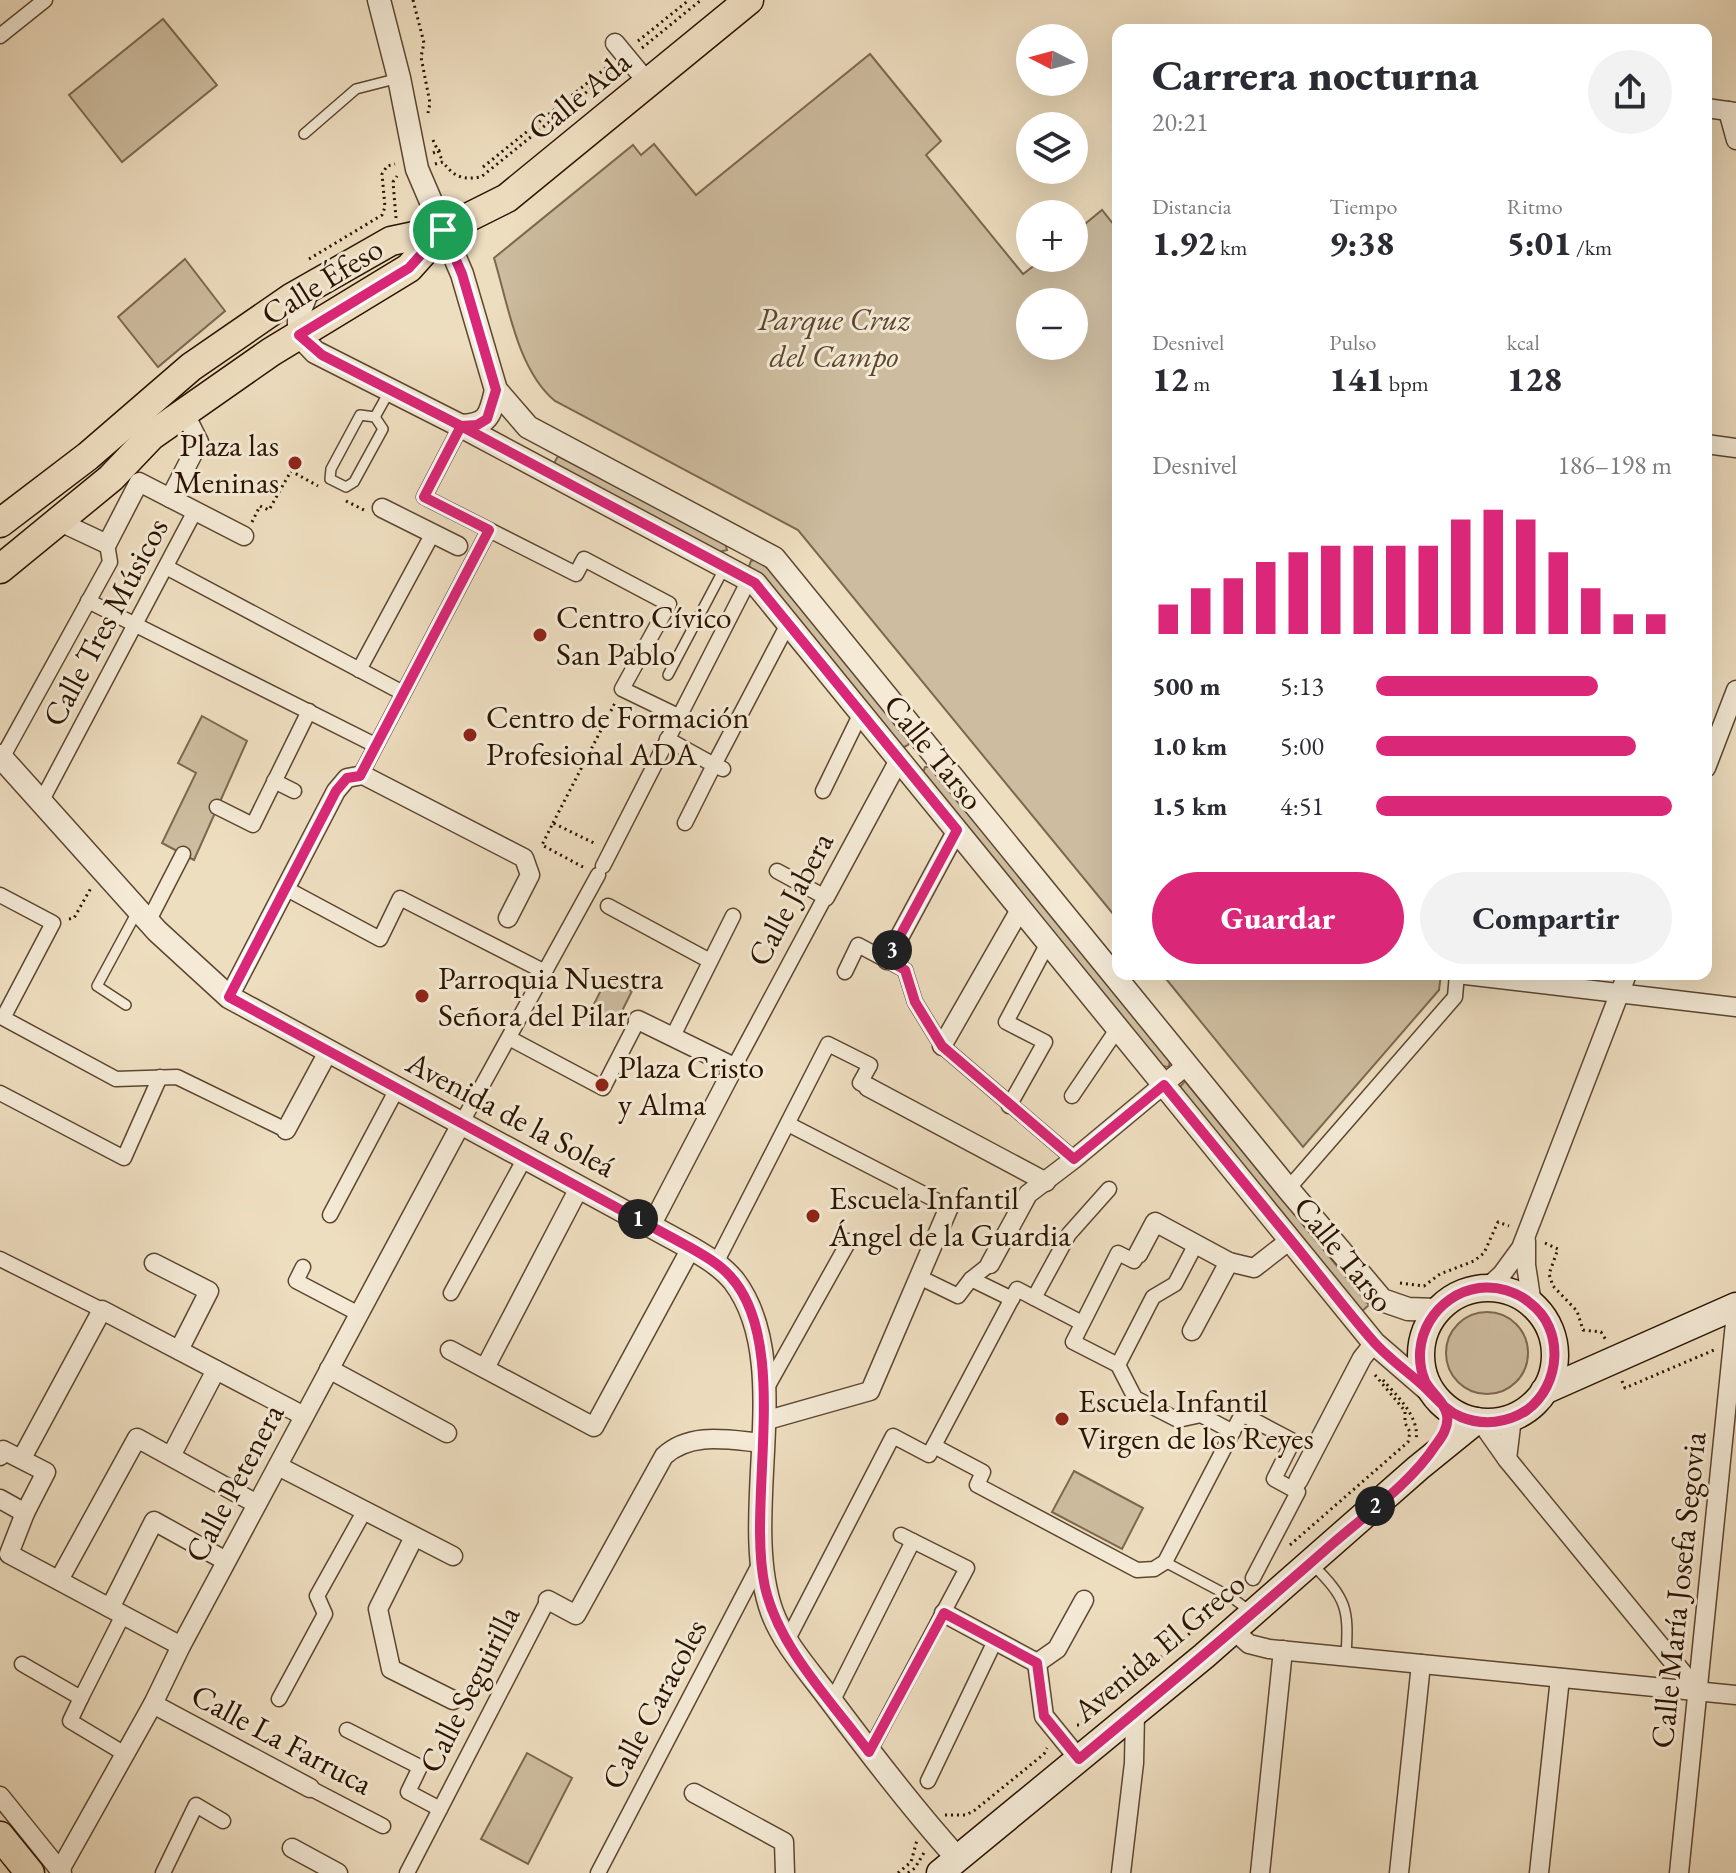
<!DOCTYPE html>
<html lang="es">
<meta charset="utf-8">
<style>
:root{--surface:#fff;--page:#f2f2f3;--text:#2b2b33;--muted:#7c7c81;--accent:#db2777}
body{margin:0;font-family:"EB Garamond",serif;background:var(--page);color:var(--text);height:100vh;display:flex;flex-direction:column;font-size:30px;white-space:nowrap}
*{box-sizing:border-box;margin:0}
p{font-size:26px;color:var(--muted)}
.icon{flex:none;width:44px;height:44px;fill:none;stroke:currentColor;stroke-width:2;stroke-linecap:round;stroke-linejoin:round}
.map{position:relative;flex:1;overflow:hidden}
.side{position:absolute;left:1112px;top:24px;width:600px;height:956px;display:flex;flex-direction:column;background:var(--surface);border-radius:16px;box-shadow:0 8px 32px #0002}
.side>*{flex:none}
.needle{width:52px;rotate:276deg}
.fabs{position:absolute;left:1016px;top:24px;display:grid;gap:16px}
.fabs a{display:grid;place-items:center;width:72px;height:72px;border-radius:50%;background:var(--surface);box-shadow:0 8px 32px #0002;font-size:40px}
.pin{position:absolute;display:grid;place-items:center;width:68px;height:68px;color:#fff;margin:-34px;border:4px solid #fff;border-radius:50%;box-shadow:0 2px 8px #0007}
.km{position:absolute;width:40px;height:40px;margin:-20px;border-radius:50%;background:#222;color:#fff;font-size:22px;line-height:40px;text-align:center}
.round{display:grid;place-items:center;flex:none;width:84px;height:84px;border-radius:42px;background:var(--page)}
.summary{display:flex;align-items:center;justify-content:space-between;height:136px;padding:0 40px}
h1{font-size:44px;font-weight:800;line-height:60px}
.figures{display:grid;grid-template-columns:repeat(3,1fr);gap:12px;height:136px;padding:8px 40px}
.figures div{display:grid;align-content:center}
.figures b{font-size:34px;font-weight:800}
.figures small{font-size:22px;font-weight:400}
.figures p{font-size:22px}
.chart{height:224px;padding:16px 40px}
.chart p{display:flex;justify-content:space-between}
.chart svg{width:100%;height:144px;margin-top:8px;stroke:var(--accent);stroke-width:6}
.primary-button{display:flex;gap:16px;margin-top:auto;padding:16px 40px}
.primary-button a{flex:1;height:92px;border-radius:48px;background:var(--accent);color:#fff;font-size:32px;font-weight:800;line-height:92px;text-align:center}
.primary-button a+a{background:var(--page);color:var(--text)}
ul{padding:0 40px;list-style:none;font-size:26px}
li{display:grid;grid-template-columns:128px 96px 1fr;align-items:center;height:60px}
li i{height:20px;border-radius:10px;background:var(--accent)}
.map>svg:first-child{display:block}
.green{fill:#cdbc9f;stroke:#7c6850;stroke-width:2;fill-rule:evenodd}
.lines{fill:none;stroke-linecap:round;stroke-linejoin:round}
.service-casing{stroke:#5c4630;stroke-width:12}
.pedestrian-casing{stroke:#5c4630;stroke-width:17}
.minor-casing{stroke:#5c4630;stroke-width:21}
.tertiary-casing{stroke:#5c4630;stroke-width:25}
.secondary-casing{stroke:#2b1400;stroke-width:29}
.primary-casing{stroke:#2b1400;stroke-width:31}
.path{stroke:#2b1400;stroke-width:3;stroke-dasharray:2 4;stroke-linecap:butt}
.service{stroke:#f4ead6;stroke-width:9}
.pedestrian{stroke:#f4ead6;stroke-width:14}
.minor{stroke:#f4ead6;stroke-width:18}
.tertiary{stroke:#f4ead6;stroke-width:22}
.secondary{stroke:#f4ead6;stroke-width:26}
.primary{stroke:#eedec0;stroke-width:28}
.route-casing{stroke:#fff;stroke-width:16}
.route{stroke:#db2777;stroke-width:10}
.poi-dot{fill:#8f2418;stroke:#f4ead6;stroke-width:3}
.labels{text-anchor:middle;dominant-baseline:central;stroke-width:6;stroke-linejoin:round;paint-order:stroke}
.street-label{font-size:32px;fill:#2b1400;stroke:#f4ead6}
.park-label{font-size:32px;font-style:italic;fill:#5c4630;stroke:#f4ead6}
.poi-label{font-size:32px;fill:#2b1400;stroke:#f4ead6;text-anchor:start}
</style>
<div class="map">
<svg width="1736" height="1873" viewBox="0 0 1736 1873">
<rect width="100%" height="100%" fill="#eedec0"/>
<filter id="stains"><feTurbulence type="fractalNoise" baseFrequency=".0025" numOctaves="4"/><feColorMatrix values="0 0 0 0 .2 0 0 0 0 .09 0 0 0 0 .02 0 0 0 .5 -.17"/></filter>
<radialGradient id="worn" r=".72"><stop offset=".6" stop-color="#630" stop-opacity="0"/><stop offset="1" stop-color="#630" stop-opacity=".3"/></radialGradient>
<!-- green -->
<g class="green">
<path d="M163,19l54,66 -95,77 -53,-67z"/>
<path d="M870,54l71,87 -15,14 97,119 21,-16h30v-25l28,-23 16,20v690l-320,-390 -243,-129c-38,-32 -47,-97 -61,-143l139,-113 8,10 13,-11 42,51zM1030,302h44v44h-44z"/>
<path d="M185,259l40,52 -67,56 -40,-50z"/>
<path d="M558,456l167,87 2,7 -8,2 -166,-87z"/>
<path d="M756,559l13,10 141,172 -2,4 -4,2 -5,-3 -150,-178 2,-5z"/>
<path d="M202,716l45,25 -53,119 -32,-17 34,-70 -18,-10z"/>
<path d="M925,767h7l238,293 -1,7 -8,-1 -238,-293z"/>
<path d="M1162,974h279l-2,16 -136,157z"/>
<path d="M607,978l25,13 -18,36 -25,-13z"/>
<path d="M1185,1081l184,224 -8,7 -182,-224z"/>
<circle cx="1487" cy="1353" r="41"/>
<path d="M1074,1471l69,37 -21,41 -70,-37z"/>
<path d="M527,1753l45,25 -44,86 -47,-25z"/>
</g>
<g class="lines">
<!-- service casing -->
<g class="service-casing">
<g id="service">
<path d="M304,134l52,-45 43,-11"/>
<path d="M360,415l15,2 8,12 -29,53 -8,5 -16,-8 1,-10z"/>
<path d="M375,417l15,-27"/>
<path d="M668,675l57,-108"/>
<path d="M126,1005l-29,-19 41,-76"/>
<path d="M1165,1562l66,35 19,14"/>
<path d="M1312,1564c35,35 37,44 34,92"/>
</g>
</g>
<!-- pedestrian casing -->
<g class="pedestrian-casing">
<g id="pedestrian">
<path d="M0,36l45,-36"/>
<path d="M461,426l-37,71 152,77 8,-15 85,45 -47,85 56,27"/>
<path d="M166,567l237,126"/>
<path d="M88,601l287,144"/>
<path d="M359,670l74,-137"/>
<path d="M667,739l47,26 -29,58"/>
<path d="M2,758l108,-196 -3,-18"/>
<path d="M723,769l-9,-4 74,-141"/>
<path d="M360,776l129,-246"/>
<path d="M274,781l20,10"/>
<path d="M823,791l38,-78"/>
<path d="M41,802l154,-291"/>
<path d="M217,807l36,18 56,-114"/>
<path d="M603,866l146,-286"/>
<path d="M285,888l95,51 20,-41 145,74"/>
<path d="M0,895l53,28 -50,95 113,61 61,-2 109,53"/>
<path d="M608,906l102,55"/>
<path d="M148,922l35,-68"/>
<path d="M845,972l13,-27 47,25 10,32 27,44 132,113"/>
<path d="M673,1036l60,-120"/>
<path d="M509,1038l94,50 35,-68"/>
<path d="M734,1067l91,-170 -48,-26"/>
<path d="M0,1093l124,65 36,-81"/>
<path d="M1072,1096l46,-68"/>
<path d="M1009,1106l36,-64 -39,-20 42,-79"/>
<path d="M461,1124l137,-249"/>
<path d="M788,1124l161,83"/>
<path d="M1288,1189l167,-192 2,-23"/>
<path d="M330,1215l67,-126"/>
<path d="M1138,1254l-4,7 -16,-8 -45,89 45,23 17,33 43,22 23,-5 32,17"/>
<path d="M0,1259l102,51"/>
<path d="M716,1263l112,-219 42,21 -10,18 8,4"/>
<path d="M303,1267l-7,14 63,33"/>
<path d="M919,1277l39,19 13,-17 19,-15"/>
<path d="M971,1279l41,20"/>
<path d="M451,1293l74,-135"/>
<path d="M1034,1298l48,25"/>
<path d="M1118,1365l35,-68 22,-13 21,-40"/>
<path d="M765,1391l84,-150"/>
<path d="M934,1446l49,26 -6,13 160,85 17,-1 11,-7 77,-148 51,27 -19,38 24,13 -45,86"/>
<path d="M787,1641l106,-205 36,19 88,-166 17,9 35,-64 40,-45"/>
<path d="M22,1664l59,34 42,-83"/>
<path d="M81,1698l-11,23 55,33"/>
<path d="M279,1699l46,-85 -8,-18 48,-86"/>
<path d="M832,1702l81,-161"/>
<path d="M347,1730l73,37 -12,25 32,17"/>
<path d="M869,1752l98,-184 -66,-33"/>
<path d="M928,1781l67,-140"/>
<path d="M310,1788l73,38"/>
<path d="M163,1873l33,-68 27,16"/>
<path d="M407,1873l141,-273"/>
<path d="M598,1873l163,-312"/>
</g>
</g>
<!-- minor casing -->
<g class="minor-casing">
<g id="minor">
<path d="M615,43l33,40"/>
<path d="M1706,108l30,4"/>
<path d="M1728,111l8,29"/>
<path d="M1706,444l30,4"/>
<path d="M170,498l29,-56 -15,-30"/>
<path d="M382,508l76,38"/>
<path d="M58,521l49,23 32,-62 105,54"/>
<path d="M1706,768l30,-78"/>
<path d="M825,897l74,-137"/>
<path d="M887,960l70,-130"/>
<path d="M1457,974l279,33"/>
<path d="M229,997l107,-206 11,-13 16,-3 161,83 6,17 -22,43"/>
<path d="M638,1020l96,47 -83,159"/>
<path d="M942,1046l79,-138"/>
<path d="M868,1087l178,95"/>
<path d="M286,1130l42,-78"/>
<path d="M1526,1241v24l6,39"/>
<path d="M1138,1254l17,-32 74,40"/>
<path d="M154,1263l55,28 -30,59"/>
<path d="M990,1264l38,-70 46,-35 113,-94"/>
<path d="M1488,1287l14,-13 19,-26 106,-274"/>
<path d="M1192,1331l37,-69 25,6 36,-28"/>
<path d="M450,1350l144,77 97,-179"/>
<path d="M485,1368l94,-180"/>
<path d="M329,1369l118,64"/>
<path d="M764,1421l106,-30 79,-184"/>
<path d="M1481,1422l26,37 191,233"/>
<path d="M0,1456l3,-6 43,22 -21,41 -16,41 172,92"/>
<path d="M171,1456l45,-86"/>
<path d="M22,1458l80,-148 202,106"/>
<path d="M1507,1459l5,-41"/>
<path d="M278,1466l175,90"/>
<path d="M1298,1481l64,-123 12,-15"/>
<path d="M0,1499l25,14"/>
<path d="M414,1537l-36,72 13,60 62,31"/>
<path d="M59,1580l78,-142 120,66"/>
<path d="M548,1600l28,15 88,-159c27,-25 65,-16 99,-13"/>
<path d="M110,1608l44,-87 72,40"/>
<path d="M944,1613l93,50 7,53 35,43"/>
<path d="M1233,1630l16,14 20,5 467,46"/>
<path d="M1037,1663l20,-14 27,-49"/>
<path d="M153,1704l157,84"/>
<path d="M694,1793l90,49 1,31"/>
<path d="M0,1796l62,77"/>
<path d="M292,1848l46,25"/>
<path d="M60,1870l93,-166 28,-58 280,-522"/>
<path d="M1121,1873l13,-110 1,-50"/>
<path d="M1260,1873l23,-223"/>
<path d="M1399,1873l22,-209"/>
<path d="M1539,1873l21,-195"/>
<path d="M1679,1873l57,-560"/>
</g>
</g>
<!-- tertiary casing -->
<g class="tertiary-casing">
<g id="tertiary">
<path d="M379,0l20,78 18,91 45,105 34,116 32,37 246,131 514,631 94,111 26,9 29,1"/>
<path d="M309,287l-10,26v22l16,17 146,74 294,157 619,760 59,51"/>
<path d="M461,426c28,-1 29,-11 35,-36"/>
<path d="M0,756l157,175 72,66 462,251c15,9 31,18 43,33 63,83 3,234 38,331 12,32 37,59 57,86 41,55 83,110 129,161"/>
</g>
</g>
<!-- secondary casing -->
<g class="secondary-casing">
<g id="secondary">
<circle cx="1488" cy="1355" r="67"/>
<path d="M1544,1391l192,-85"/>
<path d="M940,1873l264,-217 214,-188 58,-47"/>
</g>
</g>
<!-- primary casing -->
<g class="primary-casing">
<g id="primary">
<path d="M0,523l88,-67 103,-89 100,-69 100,-57 52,-11 64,-32 242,-198"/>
<path d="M0,569l111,-91 40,-42 120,-84 138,-84 34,-38"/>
<path d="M0,1836l30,37"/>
</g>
</g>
<!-- path -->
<g class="path">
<path d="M413,0l11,43 -3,14 9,46 -2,10"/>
<path d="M638,41l51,-41"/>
<path d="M642,48l59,-48"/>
<path d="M433,140l10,22"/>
<path d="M433,153l10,-4"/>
<path d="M435,164l8,-2c11,15 19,18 38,15l133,-107"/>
<path d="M483,167l128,-103"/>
<path d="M396,218l-3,-36 4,-6"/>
<path d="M309,259l73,-44 3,-8 -3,-33 5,-8 8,-2"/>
<path d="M346,501l18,9"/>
<path d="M252,522l8,-16 9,4 22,-39 27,15"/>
<path d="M553,823l62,-120"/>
<path d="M583,867l-41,-22 11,-22 43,21"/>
<path d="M69,919l5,-1 17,-30"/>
<path d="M1545,1243l13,6 -9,25 4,12 24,25 6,19 18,2 5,8"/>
<path d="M1400,1283l24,3 16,-12 34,-13 10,-8 14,-31 11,4"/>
<path d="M1383,1380c14,16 37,37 33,60"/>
<path d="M1622,1381l3,7 89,-38"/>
<path d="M1290,1545l118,-103 2,-10 -5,-9v-12l-30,-36"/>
<path d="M1077,1725h3l128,-107 6,-13"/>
<path d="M945,1815h21l9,-5 69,-56 3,-6"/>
<path d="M898,1873l13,-11 6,-22"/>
<path d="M908,1873l7,-5 10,-17"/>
</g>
<!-- service -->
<use href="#service" class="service"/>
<!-- pedestrian -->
<use href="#pedestrian" class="pedestrian"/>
<!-- minor -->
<use href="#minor" class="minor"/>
<!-- tertiary -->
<use href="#tertiary" class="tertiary"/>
<!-- secondary -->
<use href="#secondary" class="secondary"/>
<!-- primary -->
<use href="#primary" class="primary"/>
</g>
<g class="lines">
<!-- route casing -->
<g class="route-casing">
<path id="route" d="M443,230l19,44 34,116 -9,29 -10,6 -16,1 -37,71 65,33 -129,246 -13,2 -11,13 -107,206 462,251c14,8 28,16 39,28 62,67 16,226 35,311 14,61 67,115 104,165l75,-139 93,50 7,53 35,43c85,-70 169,-141 252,-214 33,-29 80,-62 104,-99 7,-9 14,-19 12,-31 -2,-13 -16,-22 -22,-34 -17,-41 11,-87 54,-93 18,-2 37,3 51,15 35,26 31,82 -3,107 -19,13 -44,16 -66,7 -17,-7 -28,-23 -42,-35 -15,-13 -33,-26 -46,-41 -29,-33 -55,-68 -83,-102 -42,-51 -84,-102 -126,-154l-90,74 -132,-113 -27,-44 -10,-32 -18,-10 70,-130 -202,-247 -294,-157 -139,-71 -23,-20 110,-67 34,-38"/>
</g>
<!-- route -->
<use href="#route" class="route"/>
</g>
<!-- markers -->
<g class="poi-dot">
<circle cx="295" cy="463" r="8"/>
<circle cx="540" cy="635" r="8"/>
<circle cx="470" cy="735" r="8"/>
<circle cx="422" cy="996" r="8"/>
<circle cx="602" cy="1085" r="8"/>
<circle cx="813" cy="1216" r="8"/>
<circle cx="1062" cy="1419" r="8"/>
</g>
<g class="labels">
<!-- street labels -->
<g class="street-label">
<text transform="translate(579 95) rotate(-39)">Calle Ada</text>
<text transform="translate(322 281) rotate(-32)">Calle Éfeso</text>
<text transform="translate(105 622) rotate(-62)">Calle Tres Músicos</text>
<text transform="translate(934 752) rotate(51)">Calle Tarso</text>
<text transform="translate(790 899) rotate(-62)">Calle Jabera</text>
<text transform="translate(511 1114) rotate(28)">Avenida de la Soleá</text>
<text transform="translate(1344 1254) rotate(51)">Calle Tarso</text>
<text transform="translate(234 1483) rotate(-62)">Calle Petenera</text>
<text transform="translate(1678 1590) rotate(-84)">Calle María Josefa Segovia</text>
<text transform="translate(1159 1647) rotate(-40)">Avenida El Greco</text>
<text transform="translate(469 1689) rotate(-63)">Calle Seguirilla</text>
<text transform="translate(654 1704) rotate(-62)">Calle Caracoles</text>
<text transform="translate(282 1739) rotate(28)">Calle La Farruca</text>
</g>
<!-- park labels -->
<g class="park-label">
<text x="834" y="319">Parque Cruz<tspan x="834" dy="37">del Campo</tspan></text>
</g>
<!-- poi labels -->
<g class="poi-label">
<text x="279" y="445" text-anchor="end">Plaza las<tspan x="279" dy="37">Meninas</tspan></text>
<text x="556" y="617">Centro Cívico<tspan x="556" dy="37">San Pablo</tspan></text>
<text x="486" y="717">Centro de Formación<tspan x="486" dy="37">Profesional ADA</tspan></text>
<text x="438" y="978">Parroquia Nuestra<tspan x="438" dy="37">Señora del Pilar</tspan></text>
<text x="618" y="1067">Plaza Cristo<tspan x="618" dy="37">y Alma</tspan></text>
<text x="829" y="1198">Escuela Infantil<tspan x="829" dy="37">Ángel de la Guardia</tspan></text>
<text x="1078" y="1401">Escuela Infantil<tspan x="1078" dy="37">Virgen de los Reyes</tspan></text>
</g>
</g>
<rect width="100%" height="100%" filter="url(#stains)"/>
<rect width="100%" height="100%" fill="url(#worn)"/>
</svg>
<div class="fabs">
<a><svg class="needle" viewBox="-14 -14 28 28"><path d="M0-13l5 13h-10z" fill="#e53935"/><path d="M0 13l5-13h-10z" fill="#7c7c81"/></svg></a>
<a><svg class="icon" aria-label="layers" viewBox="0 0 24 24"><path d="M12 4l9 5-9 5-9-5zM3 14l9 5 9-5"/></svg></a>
<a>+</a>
<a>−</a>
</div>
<div class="pin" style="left:443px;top:230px;background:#1e9e55"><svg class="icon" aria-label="arrive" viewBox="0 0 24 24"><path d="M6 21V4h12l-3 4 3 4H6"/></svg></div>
<b class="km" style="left:638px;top:1219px">1</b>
<b class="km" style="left:1375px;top:1506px">2</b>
<b class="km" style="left:892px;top:950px">3</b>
<section class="side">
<div class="summary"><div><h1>Carrera nocturna</h1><p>20:21</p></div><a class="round"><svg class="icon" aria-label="share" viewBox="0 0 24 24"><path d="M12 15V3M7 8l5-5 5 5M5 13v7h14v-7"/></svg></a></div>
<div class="figures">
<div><p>Distancia</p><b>1.92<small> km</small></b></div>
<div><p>Tiempo</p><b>9:38</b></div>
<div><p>Ritmo</p><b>5:01<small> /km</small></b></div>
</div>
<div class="figures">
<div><p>Desnivel</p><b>12<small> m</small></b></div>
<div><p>Pulso</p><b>141<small> bpm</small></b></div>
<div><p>kcal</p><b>128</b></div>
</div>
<div class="chart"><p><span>Desnivel</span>186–198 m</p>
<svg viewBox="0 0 160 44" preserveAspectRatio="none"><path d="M5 44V35M15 44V30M25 44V27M35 44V22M45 44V19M55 44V17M65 44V17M75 44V17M85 44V17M95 44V9M105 44V6M115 44V9M125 44V19M135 44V30M145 44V38M155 44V38"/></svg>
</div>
<ul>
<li><b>500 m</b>5:13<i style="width:75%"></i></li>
<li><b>1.0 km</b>5:00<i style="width:88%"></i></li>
<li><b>1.5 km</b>4:51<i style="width:100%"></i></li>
</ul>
<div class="primary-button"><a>Guardar</a><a>Compartir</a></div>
</section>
</div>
